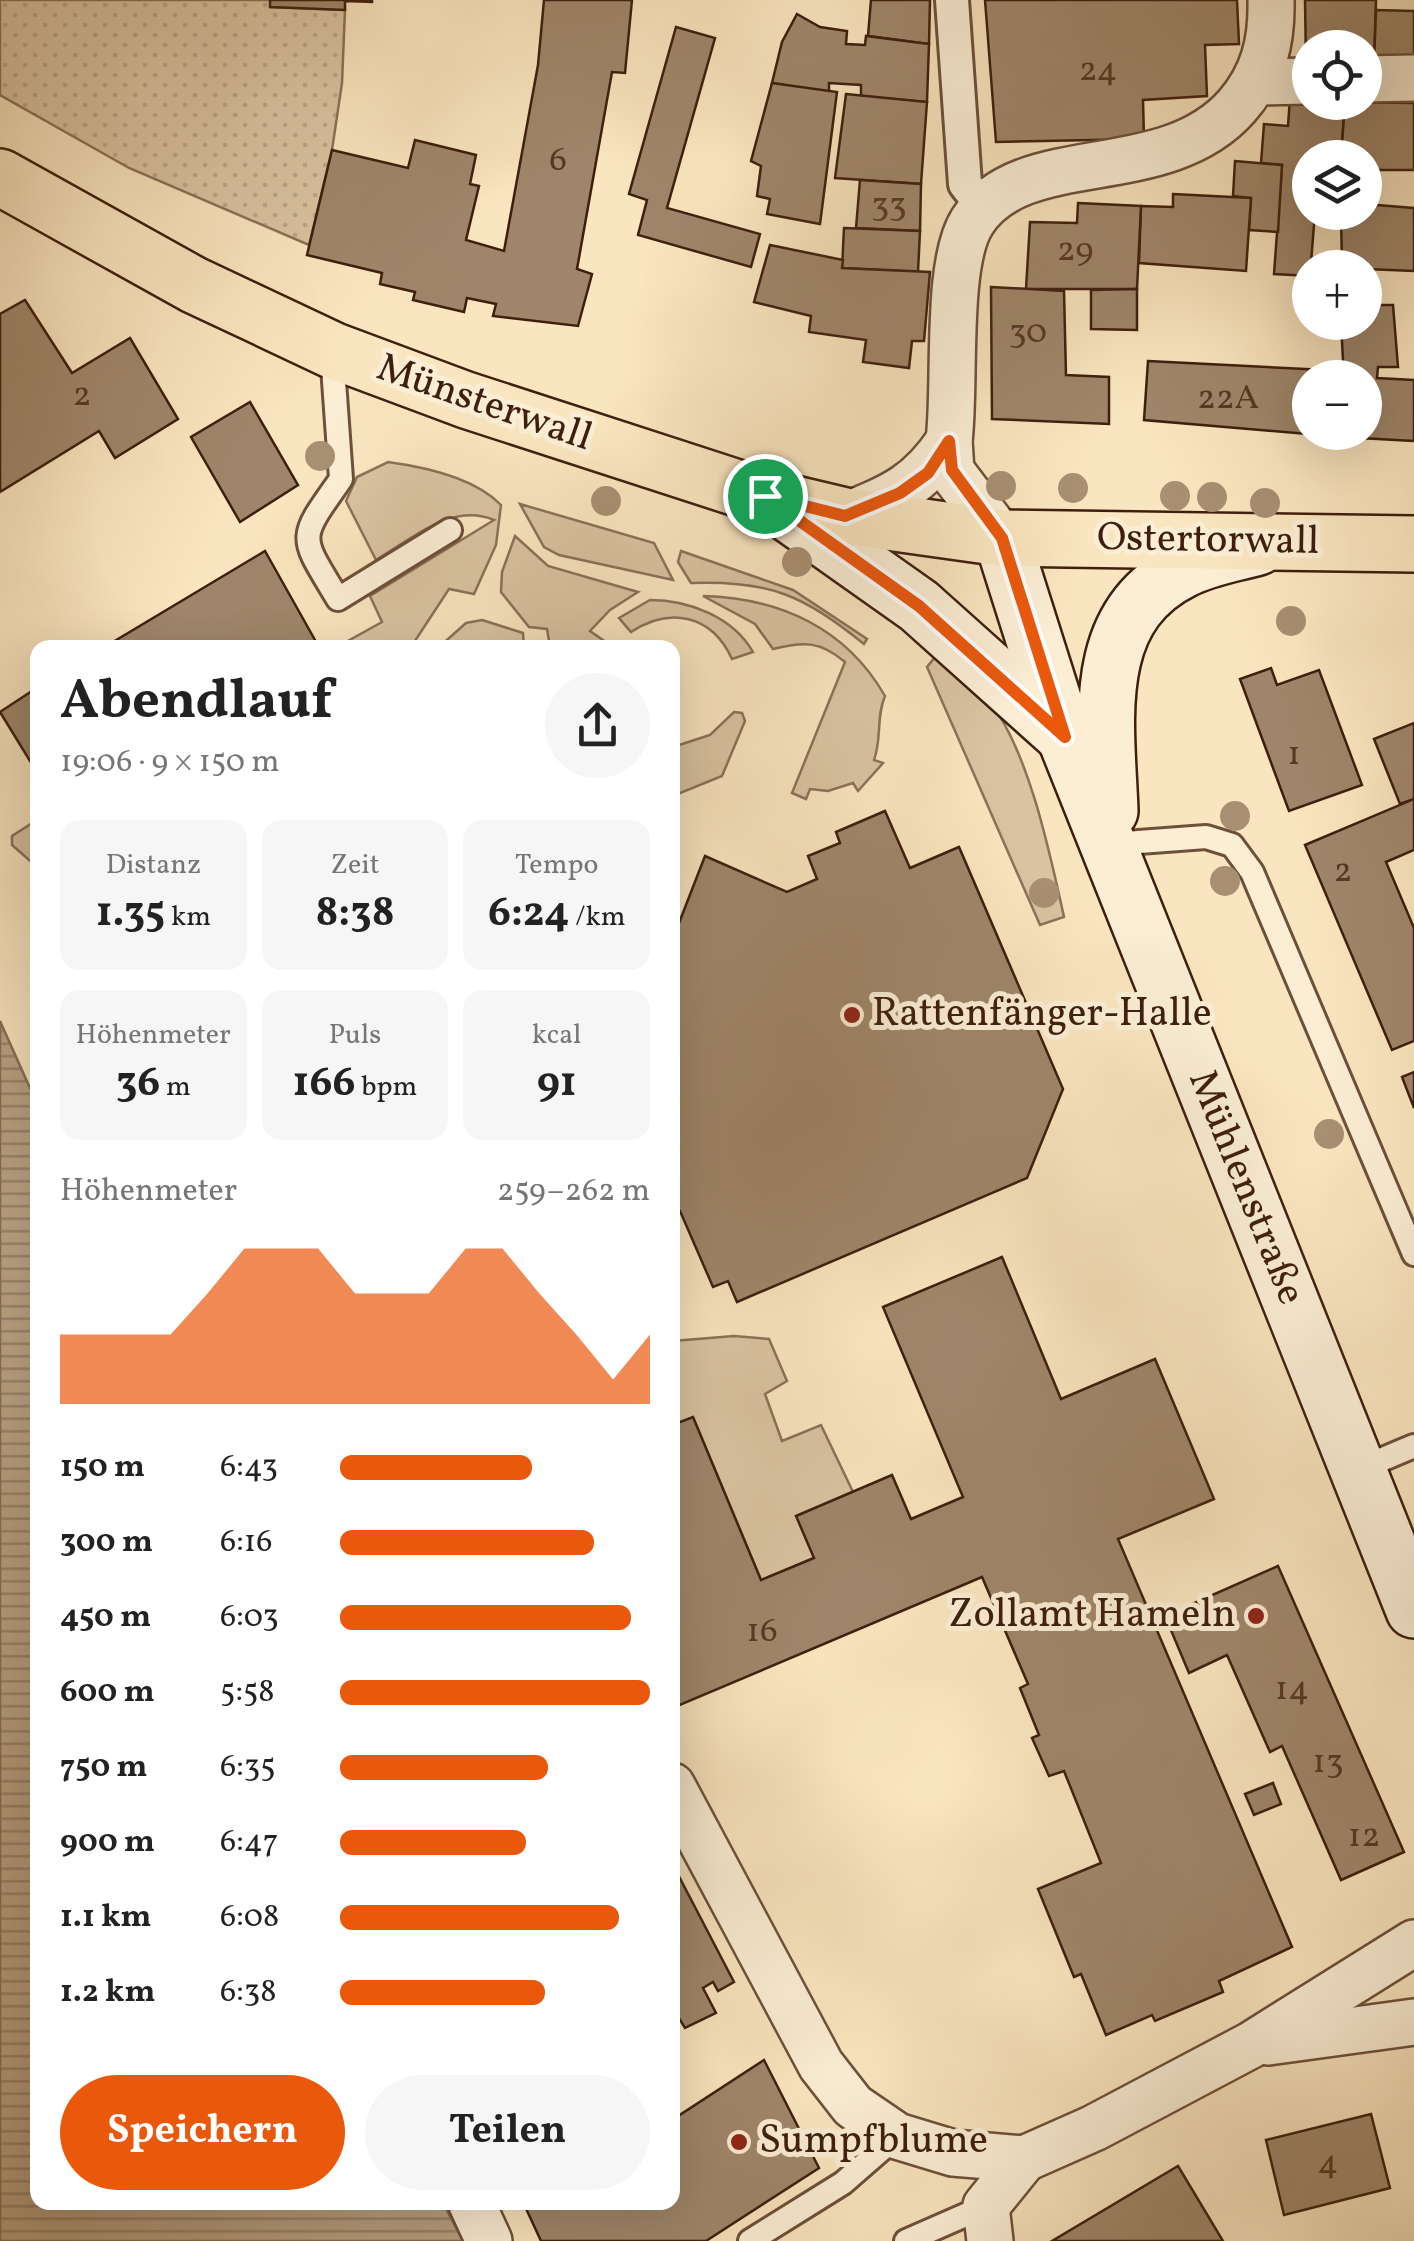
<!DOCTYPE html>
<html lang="de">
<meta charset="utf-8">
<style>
:root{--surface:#fff;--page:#f6f6f6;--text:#222;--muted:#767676;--accent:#ea580c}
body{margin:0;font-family:Vollkorn,serif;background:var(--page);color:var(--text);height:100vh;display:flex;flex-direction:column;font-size:38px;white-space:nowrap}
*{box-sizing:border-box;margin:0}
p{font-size:32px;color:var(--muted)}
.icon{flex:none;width:55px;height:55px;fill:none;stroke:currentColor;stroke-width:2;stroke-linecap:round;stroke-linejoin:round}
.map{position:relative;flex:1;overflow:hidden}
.sheet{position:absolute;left:30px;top:640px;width:650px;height:1570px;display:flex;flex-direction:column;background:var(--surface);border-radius:20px;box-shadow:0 10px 40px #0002}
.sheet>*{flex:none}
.fabs{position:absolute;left:1292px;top:30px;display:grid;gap:20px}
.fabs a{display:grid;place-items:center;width:90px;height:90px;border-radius:50%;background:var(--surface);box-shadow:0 10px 40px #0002;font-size:50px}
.pin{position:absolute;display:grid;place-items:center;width:85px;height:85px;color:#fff;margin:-42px;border:5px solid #fff;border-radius:50%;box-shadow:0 2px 10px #0007}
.round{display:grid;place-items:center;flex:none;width:105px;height:105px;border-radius:52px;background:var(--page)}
.headline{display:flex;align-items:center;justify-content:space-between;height:170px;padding:0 30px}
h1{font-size:55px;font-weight:700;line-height:75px}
.figures{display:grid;grid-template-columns:repeat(3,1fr);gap:15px;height:170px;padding:10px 30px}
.figures div{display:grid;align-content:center;border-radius:20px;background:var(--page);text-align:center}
.figures b{font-size:42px;font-weight:700}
.figures small{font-size:28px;font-weight:400}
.figures p{font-size:28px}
.chart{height:280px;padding:20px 30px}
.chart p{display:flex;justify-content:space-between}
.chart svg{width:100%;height:180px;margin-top:10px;fill:var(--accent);opacity:.7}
.action{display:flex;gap:20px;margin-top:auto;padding:20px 30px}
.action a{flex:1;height:115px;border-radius:60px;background:var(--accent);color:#fff;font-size:40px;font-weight:700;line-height:115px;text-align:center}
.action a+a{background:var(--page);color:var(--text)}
ul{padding:0 30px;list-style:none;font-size:32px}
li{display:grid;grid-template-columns:160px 120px 1fr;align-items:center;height:75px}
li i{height:25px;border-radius:12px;background:var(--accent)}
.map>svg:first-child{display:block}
.green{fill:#d9c3a1;stroke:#8c7158;stroke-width:2.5}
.park{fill:url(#park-dots);stroke:#8c7158;stroke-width:2.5}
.water{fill:url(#water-rules);stroke:#886e54;stroke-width:2.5}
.building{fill:#9f866a;stroke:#3e1f0e;stroke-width:2.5}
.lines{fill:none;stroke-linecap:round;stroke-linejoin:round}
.service-casing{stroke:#6d503a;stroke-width:28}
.pedestrian-casing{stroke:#6d503a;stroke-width:38}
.minor-casing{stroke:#6d503a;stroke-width:50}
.secondary-casing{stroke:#3e1f0e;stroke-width:60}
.primary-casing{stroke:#3e1f0e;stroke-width:60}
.service{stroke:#fbeed5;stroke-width:22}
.pedestrian{stroke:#fbeed5;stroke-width:32}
.minor{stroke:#fbeed5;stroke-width:45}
.secondary{stroke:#fbeed5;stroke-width:55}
.primary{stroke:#f9e5bf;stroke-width:55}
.tree{fill:#a88f72}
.route-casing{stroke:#fff;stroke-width:20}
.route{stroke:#ea580c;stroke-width:12}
.poi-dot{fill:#8f2418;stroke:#fbeed5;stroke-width:4}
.labels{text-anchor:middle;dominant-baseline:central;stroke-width:10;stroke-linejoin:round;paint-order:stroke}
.number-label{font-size:35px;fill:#563925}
.street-label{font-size:40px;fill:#3e1f0e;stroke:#fbeed5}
.poi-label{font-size:40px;fill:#3e1f0e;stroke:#fbeed5;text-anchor:start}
</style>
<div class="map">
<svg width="1414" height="2241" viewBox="0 0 1414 2241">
<defs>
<pattern id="park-dots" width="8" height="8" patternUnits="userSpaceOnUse" patternTransform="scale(2.5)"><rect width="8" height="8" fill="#d9c3a1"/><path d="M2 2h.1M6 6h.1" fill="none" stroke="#bba789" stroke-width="1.8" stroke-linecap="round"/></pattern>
<pattern id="water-rules" width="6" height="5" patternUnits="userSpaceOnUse" patternTransform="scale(2.5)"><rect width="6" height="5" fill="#b9a283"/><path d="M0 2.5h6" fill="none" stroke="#98836a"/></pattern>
</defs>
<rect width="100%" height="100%" fill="#f9e5bf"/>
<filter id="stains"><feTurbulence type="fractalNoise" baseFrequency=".002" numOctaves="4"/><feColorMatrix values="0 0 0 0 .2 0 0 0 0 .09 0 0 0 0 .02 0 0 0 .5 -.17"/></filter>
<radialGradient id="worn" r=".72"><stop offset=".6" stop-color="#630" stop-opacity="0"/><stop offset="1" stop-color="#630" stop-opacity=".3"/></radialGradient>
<!-- green -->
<g class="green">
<path d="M388,462c37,5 87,16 113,43l-5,40 -22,49 -25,-5 -38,58h-74l45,-25 -12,-26 124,-76c-42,-18 -82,19 -118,40l-30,-59 11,-24z"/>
<path d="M520,504l134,39 19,37 -114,-25 -15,-8z"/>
<path d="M515,536l33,30 90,26 -28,18 -20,21 23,16h-63l-3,-18 -18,-2 -28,-35 1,-20z"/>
<path d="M681,551l112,39 74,49 -3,5c-61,-49 -95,-64 -173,-61l-13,-21z"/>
<path d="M703,596c77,2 143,32 182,100 -9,20 -3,43 -11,64l9,3 -25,28 -5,-8 -25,8 -18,-2 -4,10 -14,-6 53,-131c-25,-21 -41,-21 -72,-13l-18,-25z"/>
<path d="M650,600c39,0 83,17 103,52l-21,7c-20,-44 -62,-53 -101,-27l-12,-14z"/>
<path d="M482,620l41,13 1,14h-85l27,-24z"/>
<path d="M936,656c17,14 41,28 54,46 39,50 60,152 74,215l-24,8 -113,-258z"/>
<path d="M734,712l8,1 3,8 -23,55 -49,20v-49l37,-12z"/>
<path d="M37,820v47l-25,-22v-9z"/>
<path d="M734,1336l35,3 18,42 -22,13 17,47 39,-16 32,67 -39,66 -53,22 -68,-163 -20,8v-84z"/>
</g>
<!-- park -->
<path class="park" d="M0,0h270l1,7 74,3 -3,73 -10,67 -23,95 -180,-77 -129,-73z"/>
<!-- water -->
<path class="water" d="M0,1021l38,85v1096l405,1 20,38h-463z"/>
<!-- building -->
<g class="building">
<path d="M270,0h102v2l-27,-1v9l-75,-3z"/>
<path d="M544,0h88l-7,73 -13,-1 -35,197 15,5 -14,52 -85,-10 3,-12 -29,-6 -3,14 -51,-12 2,-8 -35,-8 2,-11 -75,-18 25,-105 76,18 7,-28 61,15 -6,29 9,2 -13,54 38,11 34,-186z"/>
<path d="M871,0h59l-1,44 -61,-8z"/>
<path d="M985,0h252l2,44 -34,1 2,51 -64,4 1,39 -148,3z"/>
<path d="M1305,0h71l-2,64 -9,-1v-15h-55v14h-4z"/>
<path d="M1376,10l38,1v53h-40z"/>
<path d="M797,14l23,13 27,4 -1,13 19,1 1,-9 63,8 -2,58 -66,-6v-11l-32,-2v10l-57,-10 10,-41z"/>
<path d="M676,27l39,11 -48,170 93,26 -9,33 -113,-32 9,-35 -18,-6z"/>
<path d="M772,83l65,9 -17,132 -53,-10 3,-15 -13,-3 4,-30 -10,-5z"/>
<path d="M846,94l81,8 -6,82 -86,-6z"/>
<path d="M1290,98l55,4 -4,56h-31v54h5l-5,64 -36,-2 8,-109 -21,-2 3,-39 24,2z"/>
<path d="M1345,102l69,1v67h-49v-12h-24z"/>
<path d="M1235,161l47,4 -4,67 -29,-2 2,-32 -18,-2z"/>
<path d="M860,180l61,4 -1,47 -64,-3z"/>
<path d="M1173,194l78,4 -5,73 -107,-8 2,-57 32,1z"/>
<path d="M1078,203l63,3 -4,83h-111l4,-67 47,1z"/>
<path d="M1365,204l49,4v63l-72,-3 -1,-56h24z"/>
<path d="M844,228l76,3 -2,41 -76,-4z"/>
<path d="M770,245l73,15 -1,8 88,4 -6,69h-12l-3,27 -46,-6 3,-22 -57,-8 2,-16 -57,-14z"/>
<path d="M991,287l73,4 2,84 43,2v47l-117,-5z"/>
<path d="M1137,289v41l-46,-1v-39z"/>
<path d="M25,300l47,73 58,-35 48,81 -63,39 -16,-27 -99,61v-178z"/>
<path d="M1365,305h28l5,62h-20l-1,11 37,2v61l-72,-4 1,-5h22v-54h-21l-3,-54 24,-2z"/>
<path d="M1148,361l197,10 -1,7h-34v54h33l-1,5 -198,-17z"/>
<path d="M250,402l48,83 -58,37 -49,-85z"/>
<path d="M265,551l50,89 -13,8h-199z"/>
<path d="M1271,668l6,17 42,-15 43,115 -73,26 -49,-132z"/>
<path d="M38,687v87l-38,-62z"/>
<path d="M1414,723v76l-14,5 -26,-65z"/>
<path d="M1414,799v51l-28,12 28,66v113l-22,9 -87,-205z"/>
<path d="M885,811l25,57 49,-21 104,242 -36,89 -290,124 -9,-21 -15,6 -33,-76 -8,3v-273l33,-85 82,36 30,-13 -9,-23 32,-13 -4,-11z"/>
<path d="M1414,1072v36l-12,-31z"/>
<path d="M1002,1257l59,142 94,-40 59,140 -96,40 174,408 -73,34 4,11 -68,29 -3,-6 -46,20 -25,-61 -7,3 -36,-88 63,-26 -37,-92 -15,5 -17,-38 7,-3 -19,-47 8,-4 -46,-107 -307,130 -3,-5v-277l21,-8 68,163 53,-22 -18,-42 96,-41 19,44 52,-22 -80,-190z"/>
<path d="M1278,1566l126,286 -63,28 -59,-134 -12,6 -43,-97 -38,18 -24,-57z"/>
<path d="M1273,1783l8,21 -27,11 -9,-21z"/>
<path d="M672,1863l62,119 -16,9 -5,-9 -10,6 13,25 -31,15 -8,-13 -5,2z"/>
<path d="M764,2060l55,108 -113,73h-165l-18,-39h149v-88l6,2z"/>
<path d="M1371,2114l19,74 -106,27 -18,-75z"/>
<path d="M1178,2166l45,75h-171z"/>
</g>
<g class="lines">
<!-- service casing -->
<g class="service-casing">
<g id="service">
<path d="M332,353l9,126c-44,62 -42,55 -3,120l112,-69"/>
<path d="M1112,844l94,-7 26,8 20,27 162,382"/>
<path d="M1357,1470l57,-24"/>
<path d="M750,2241l93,-58 54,-47"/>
<path d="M906,2241l80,-35"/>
</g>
</g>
<!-- pedestrian casing -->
<g class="pedestrian-casing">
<path id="pedestrian" d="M952,0l13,184 18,23"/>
</g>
<!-- minor casing -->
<g class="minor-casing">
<g id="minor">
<path d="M1365,79l49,-1"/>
<path d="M1257,82l53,-1"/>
<path d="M845,516c49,-20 74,-30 104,-75"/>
<path d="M1002,538l-51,-67 -2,-30c7,-56 -4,-176 23,-219 50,-80 192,-33 265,-116 27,-31 35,-65 34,-106"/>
<path d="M672,1786l149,279 32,41 44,30 56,17 71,6 70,-31 157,-83 163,-102"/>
<path d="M1268,2042l146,-20"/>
<path d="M471,2202l18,39"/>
<path d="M990,2241l-4,-35 38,-47"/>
</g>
</g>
<!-- secondary casing -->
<g class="secondary-casing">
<g id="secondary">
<path d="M765,497l154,109 144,129"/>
<path d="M1002,538l63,199 349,873"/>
<path d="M1110,811c-3,-88 -22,-194 73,-241 23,-12 50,-16 75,-23"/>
</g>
</g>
<!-- primary casing -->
<g class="primary-casing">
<path id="primary" d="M0,177l194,108 138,65 134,50 299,97 80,19 157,22 412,6"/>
</g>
<!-- service -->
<use href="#service" class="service"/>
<!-- pedestrian -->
<use href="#pedestrian" class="pedestrian"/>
<!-- minor -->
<use href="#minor" class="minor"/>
<!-- secondary -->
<use href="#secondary" class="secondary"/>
<!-- primary -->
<use href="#primary" class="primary"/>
</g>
<!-- trees -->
<g class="tree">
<circle cx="320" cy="456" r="15"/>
<circle cx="1001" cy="486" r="15"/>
<circle cx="1073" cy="488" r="15"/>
<circle cx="1175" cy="496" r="15"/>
<circle cx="1212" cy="497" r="15"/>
<circle cx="606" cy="501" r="15"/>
<circle cx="1265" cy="503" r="15"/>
<circle cx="797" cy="562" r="15"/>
<circle cx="1291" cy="621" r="15"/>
<circle cx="1235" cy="816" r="15"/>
<circle cx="1225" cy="881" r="15"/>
<circle cx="1044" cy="893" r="15"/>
<circle cx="1329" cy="1134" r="15"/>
</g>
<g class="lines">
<!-- route casing -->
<g class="route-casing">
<path id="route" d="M949,441l3,29 50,68 63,199 -146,-131 -154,-110 80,20 55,-23 28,-20z"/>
</g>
<!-- route -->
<use href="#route" class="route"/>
</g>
<!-- markers -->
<g class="poi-dot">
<circle cx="852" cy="1015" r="10"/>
<circle cx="1256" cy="1616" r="10"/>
<circle cx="739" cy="2142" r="10"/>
</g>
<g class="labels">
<!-- number labels -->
<g class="number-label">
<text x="1098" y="71">24</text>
<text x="558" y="161">6</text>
<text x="889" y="206">33</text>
<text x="1075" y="251">29</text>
<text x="1028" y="333">30</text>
<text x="82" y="396">2</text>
<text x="1228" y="399">22A</text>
<text x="1294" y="755">1</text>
<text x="1343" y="872">2</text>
<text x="762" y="1632">16</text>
<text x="1292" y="1690">14</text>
<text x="1328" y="1763">13</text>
<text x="1364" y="1837">12</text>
<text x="1328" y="2164">4</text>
</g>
<!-- street labels -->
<g class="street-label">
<text transform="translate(484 404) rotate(19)">Münsterwall</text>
<text transform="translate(1208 541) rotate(1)">Ostertorwall</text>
<text transform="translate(1245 1188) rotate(68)">Mühlenstraße</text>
</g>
<!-- poi labels -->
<g class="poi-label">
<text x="872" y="1015">Rattenfänger-Halle</text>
<text x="1236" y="1616" text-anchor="end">Zollamt Hameln</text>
<text x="759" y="2142">Sumpfblume</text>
</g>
</g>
<rect width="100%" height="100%" filter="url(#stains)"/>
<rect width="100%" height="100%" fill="url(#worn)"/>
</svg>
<div class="fabs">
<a><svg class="icon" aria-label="locate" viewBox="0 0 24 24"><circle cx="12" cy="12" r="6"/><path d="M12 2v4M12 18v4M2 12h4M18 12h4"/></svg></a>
<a><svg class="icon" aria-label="layers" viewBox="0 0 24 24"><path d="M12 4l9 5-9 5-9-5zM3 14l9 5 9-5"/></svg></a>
<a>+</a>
<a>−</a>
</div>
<div class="pin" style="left:765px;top:496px;background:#1e9e55"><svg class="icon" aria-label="arrive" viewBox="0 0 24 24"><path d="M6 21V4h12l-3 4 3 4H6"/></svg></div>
<section class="sheet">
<div class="headline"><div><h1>Abendlauf</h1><p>19:06 · 9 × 150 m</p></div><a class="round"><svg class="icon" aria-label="share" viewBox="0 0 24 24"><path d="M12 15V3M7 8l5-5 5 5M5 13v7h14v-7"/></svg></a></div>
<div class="figures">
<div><p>Distanz</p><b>1.35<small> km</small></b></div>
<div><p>Zeit</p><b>8:38</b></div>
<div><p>Tempo</p><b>6:24<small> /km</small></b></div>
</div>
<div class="figures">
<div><p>Höhenmeter</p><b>36<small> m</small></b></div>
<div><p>Puls</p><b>166<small> bpm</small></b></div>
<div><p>kcal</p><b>91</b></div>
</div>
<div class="chart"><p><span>Höhenmeter</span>259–262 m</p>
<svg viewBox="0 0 160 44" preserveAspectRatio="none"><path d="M0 44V27L10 27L20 27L30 27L40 17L50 6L60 6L70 6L80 17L90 17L100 17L110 6L120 6L130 17L140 27L150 38L160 27V44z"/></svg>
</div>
<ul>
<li><b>150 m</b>6:43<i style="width:62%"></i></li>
<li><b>300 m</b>6:16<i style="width:82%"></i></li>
<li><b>450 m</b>6:03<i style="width:94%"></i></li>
<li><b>600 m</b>5:58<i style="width:100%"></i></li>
<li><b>750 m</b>6:35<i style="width:67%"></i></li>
<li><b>900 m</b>6:47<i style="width:60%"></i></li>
<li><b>1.1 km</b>6:08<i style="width:90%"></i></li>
<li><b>1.2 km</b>6:38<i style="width:66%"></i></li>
</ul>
<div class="action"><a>Speichern</a><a>Teilen</a></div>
</section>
</div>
